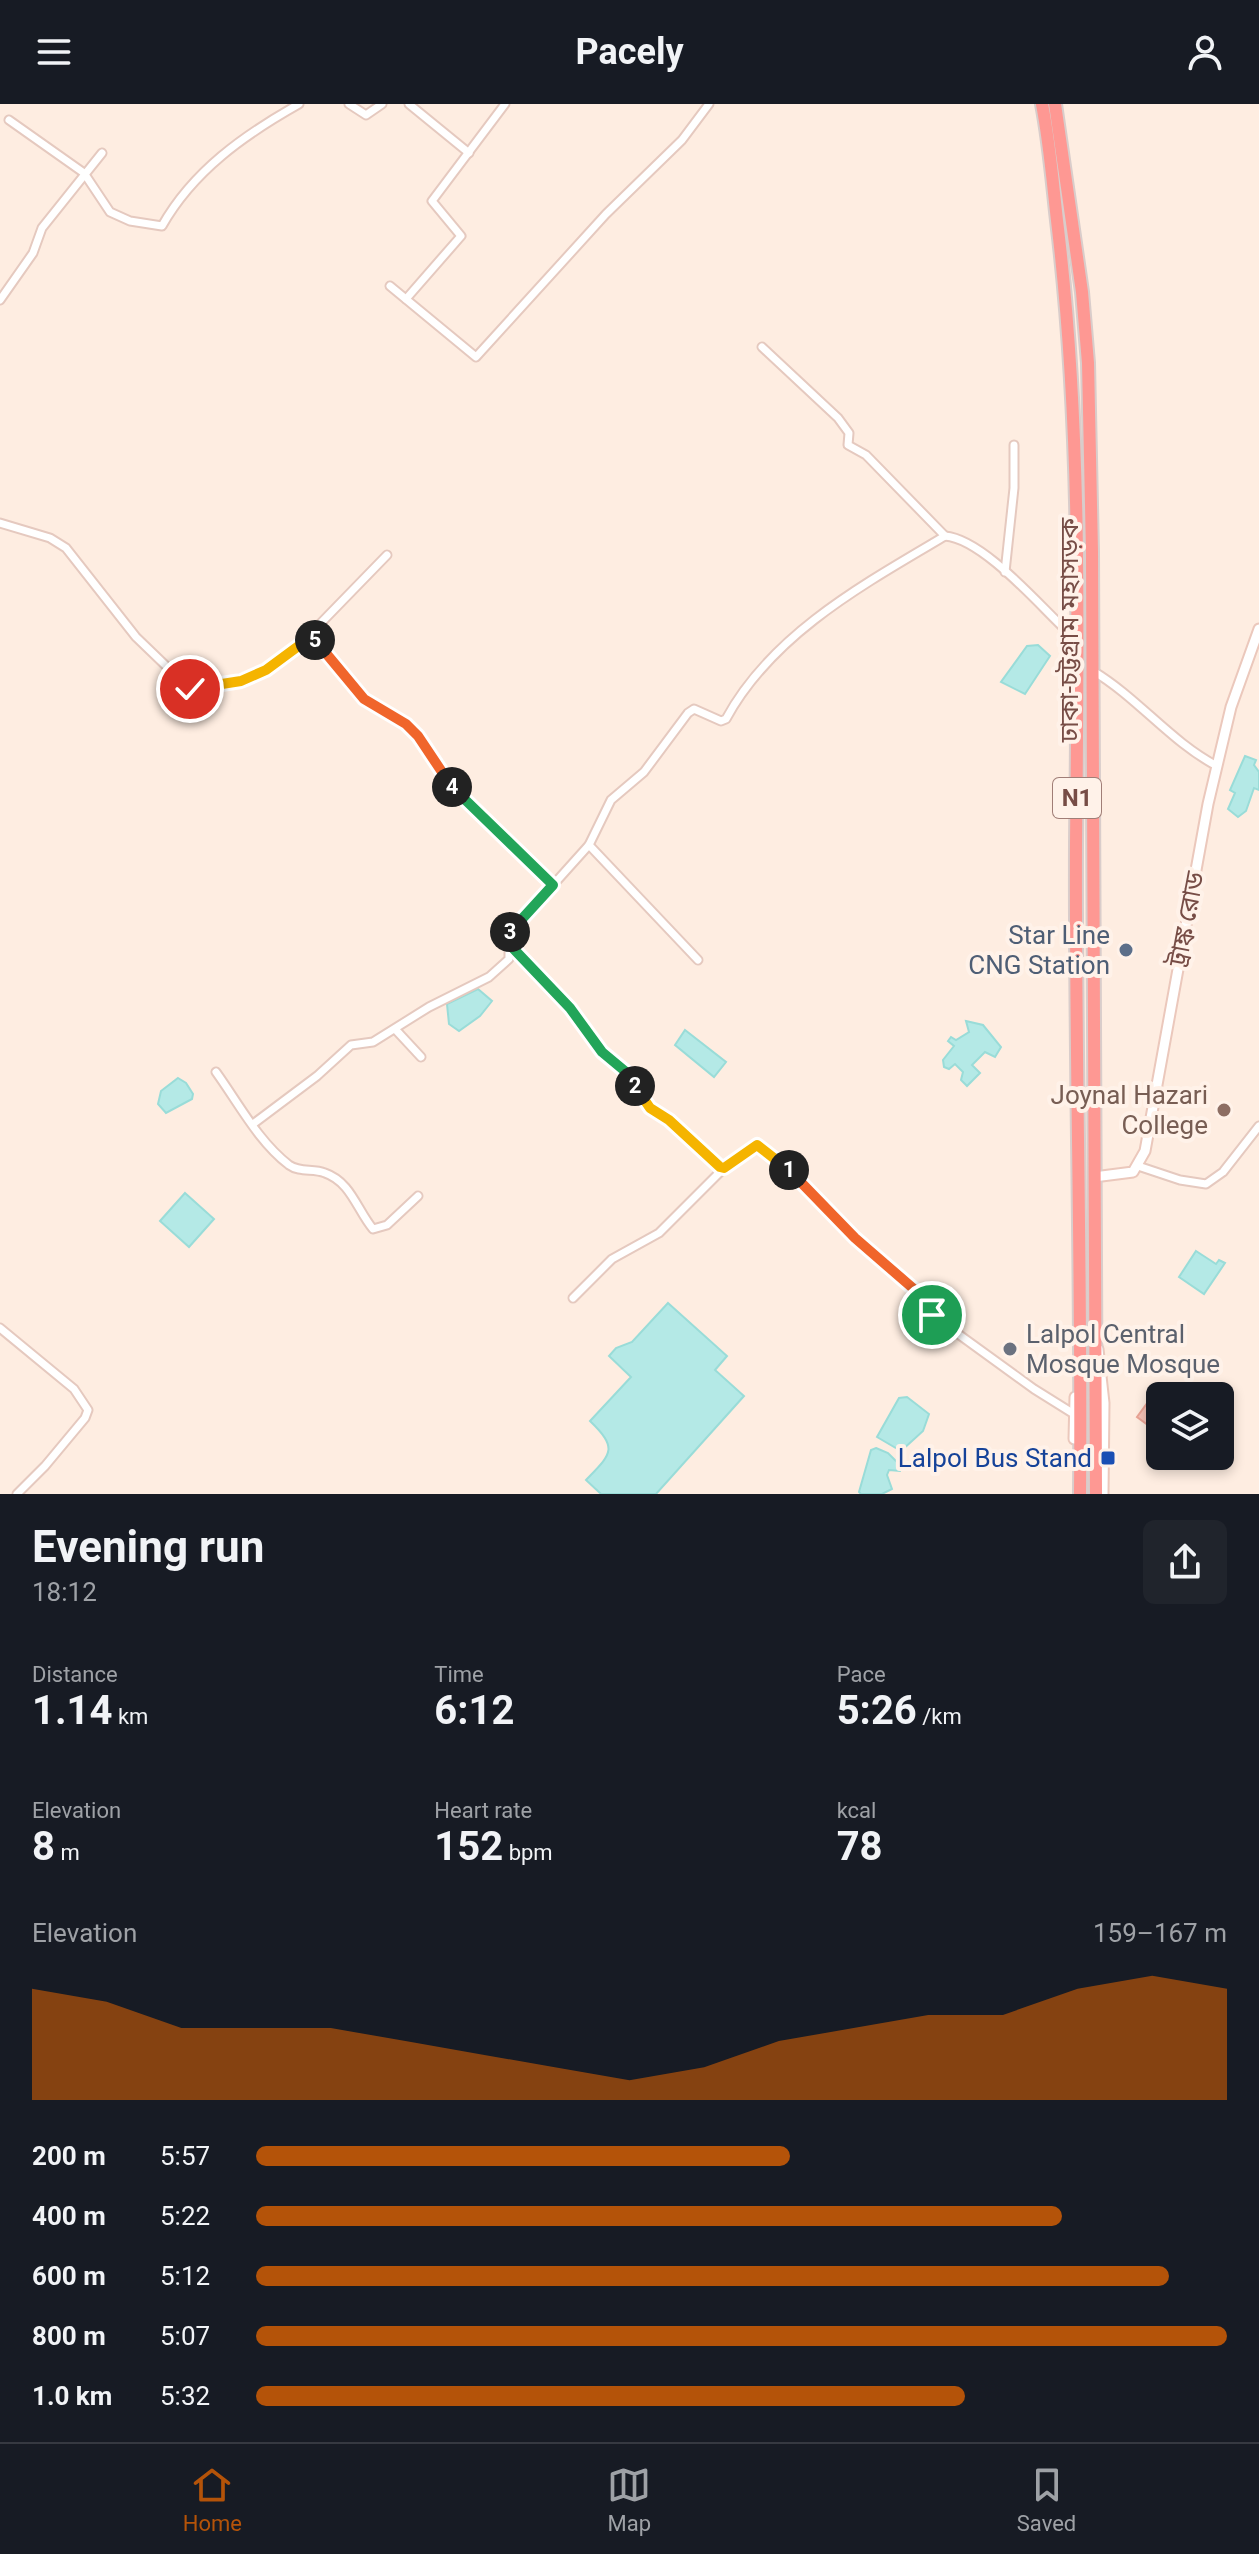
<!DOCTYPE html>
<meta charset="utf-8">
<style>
:root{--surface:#171b24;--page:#20242c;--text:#f1f3f6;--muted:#9ea1a6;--line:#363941;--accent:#b45309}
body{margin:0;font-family:Roboto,"Noto Sans Bengali",sans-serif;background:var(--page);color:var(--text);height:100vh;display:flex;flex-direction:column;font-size:30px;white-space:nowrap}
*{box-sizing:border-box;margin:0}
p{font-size:26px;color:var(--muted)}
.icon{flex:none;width:44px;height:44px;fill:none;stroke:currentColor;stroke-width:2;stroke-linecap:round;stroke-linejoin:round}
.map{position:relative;height:1390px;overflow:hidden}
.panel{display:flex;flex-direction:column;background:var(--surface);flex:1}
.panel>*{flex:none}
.fabs{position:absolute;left:1146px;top:1278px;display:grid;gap:16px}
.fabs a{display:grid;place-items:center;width:88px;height:88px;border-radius:12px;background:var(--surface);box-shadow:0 4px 12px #0003;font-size:40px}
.pin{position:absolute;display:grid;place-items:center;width:68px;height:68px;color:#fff;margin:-34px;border:4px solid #fff;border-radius:50%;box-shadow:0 2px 8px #0007}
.km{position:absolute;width:40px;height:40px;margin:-20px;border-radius:50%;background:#222;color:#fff;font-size:22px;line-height:40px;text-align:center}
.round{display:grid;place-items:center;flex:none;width:84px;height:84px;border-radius:12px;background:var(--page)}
.head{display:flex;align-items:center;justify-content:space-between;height:136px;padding:0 32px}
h1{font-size:44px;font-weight:700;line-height:60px}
.metrics{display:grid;grid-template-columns:repeat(3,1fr);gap:12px;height:136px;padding:8px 32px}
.metrics div{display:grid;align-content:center}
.metrics b{font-size:40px;font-weight:700}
.metrics small{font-size:22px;font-weight:400}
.metrics p{font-size:22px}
.chart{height:224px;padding:16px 32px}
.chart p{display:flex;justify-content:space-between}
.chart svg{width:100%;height:144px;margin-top:8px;fill:var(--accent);opacity:.7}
ul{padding:0 32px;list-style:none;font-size:26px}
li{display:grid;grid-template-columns:128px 96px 1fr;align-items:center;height:60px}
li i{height:20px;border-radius:10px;background:var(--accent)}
header{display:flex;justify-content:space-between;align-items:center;height:104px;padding:0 32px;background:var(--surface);font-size:36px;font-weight:700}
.tabs{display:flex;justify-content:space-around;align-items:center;height:112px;border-top:2px solid var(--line);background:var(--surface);font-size:22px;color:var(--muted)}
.tabs a{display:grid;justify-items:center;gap:4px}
.tabs .selected{color:var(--accent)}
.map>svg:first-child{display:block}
.water{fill:#b4e9e6;stroke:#99dcd8;stroke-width:2}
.building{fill:#f6c2b6;stroke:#eaa495;stroke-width:2}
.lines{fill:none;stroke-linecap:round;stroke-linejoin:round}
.street-casing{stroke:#e5c9bf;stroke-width:11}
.secondary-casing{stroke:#ebc8bc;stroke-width:13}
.highway-casing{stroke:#d9cdcb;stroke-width:16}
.street{stroke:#fff;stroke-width:7}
.secondary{stroke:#fff;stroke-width:9}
.highway{stroke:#fe9893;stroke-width:12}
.split-1-casing{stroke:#fff;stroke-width:16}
.split-2-casing{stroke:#fff;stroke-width:16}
.split-3-casing{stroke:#fff;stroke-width:16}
.split-4-casing{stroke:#fff;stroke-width:16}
.split-5-casing{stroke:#fff;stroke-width:16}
.split-6-casing{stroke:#fff;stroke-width:16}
.split-1{stroke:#f0652b;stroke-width:10}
.split-2{stroke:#f5b400;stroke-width:10}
.split-3{stroke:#22a559;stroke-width:10}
.split-4{stroke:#22a559;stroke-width:10}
.split-5{stroke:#f0652b;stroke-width:10}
.split-6{stroke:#f5b400;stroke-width:10}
.service-dot{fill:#5c6f8a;stroke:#fff2e9;stroke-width:3}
.education-dot{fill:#8d6e63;stroke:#fff2e9;stroke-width:3}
.worship-dot{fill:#6b7280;stroke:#fff2e9;stroke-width:3}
.transit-dot{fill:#1a4fb4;stroke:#fff2e9;stroke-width:3}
.labels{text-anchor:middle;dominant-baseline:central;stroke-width:8;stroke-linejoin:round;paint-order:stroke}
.shield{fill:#fff2e9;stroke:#a07e77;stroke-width:2}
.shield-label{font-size:24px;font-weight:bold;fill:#774d46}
.street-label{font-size:26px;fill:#774d46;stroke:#fff2e9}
.service-label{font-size:26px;fill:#4e5e75;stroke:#fff2e9;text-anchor:end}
.education-label{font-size:26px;fill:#785e54;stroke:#fff2e9;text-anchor:end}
.worship-label{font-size:26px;fill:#5b616d;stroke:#fff2e9;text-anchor:start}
.transit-label{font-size:26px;fill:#164399;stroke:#fff2e9;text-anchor:end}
</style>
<header><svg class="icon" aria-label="menu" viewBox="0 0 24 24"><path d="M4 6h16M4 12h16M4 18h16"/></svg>Pacely<svg class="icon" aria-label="person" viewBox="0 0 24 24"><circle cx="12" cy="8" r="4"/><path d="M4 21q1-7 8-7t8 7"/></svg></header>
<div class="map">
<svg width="1259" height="1390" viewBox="0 0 1259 1390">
<rect width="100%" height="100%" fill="#feede1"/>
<!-- water -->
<g class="water">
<path d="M1038,541l12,11 -25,38 -24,-12 26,-36z"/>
<path d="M1245,652l11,4 -2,5 5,7v18l-5,-2 -8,23 -8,6 -10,-8 7,-16 -5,-3z"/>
<path d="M478,885l14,12 -12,15 -21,15 -10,-7 -2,-20z"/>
<path d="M966,917l17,4 18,22 -6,10 -10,-5 -13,13 8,8 -13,13 -6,-6 2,-8 -8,-8 -6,5 -5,-2 -1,-7 11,-14 -6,-5 3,-4 5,3 13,-8z"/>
<path d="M685,926l41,32 -12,15 -39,-32z"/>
<path d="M178,974l8,5 7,11 -1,5 -26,14 -8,-9 3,-13z"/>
<path d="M185,1089l29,26 -25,28 -29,-26z"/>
<path d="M1196,1147l20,13 3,-4 6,3 -21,31 -25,-17z"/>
<path d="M668,1199l59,53 -12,14 29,26 -88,98h-55l-15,-14c25,-26 33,-31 4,-59l41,-44 -22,-21 7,-8 16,-6z"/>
<path d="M907,1293l22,17 -6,17 -22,20 -24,-14 22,-39z"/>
<path d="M876,1344l12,5 14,14 -2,4 -11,-1 -2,5 5,14 -10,5h-21l-2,-2 12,-42z"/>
</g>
<!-- building -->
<path class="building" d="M1148,1298l12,9v6l-8,11 -15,-11z"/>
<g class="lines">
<!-- street casing -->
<g class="street-casing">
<g id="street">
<path d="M349,0l17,11 16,-11"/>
<path d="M409,0l60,49"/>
<path d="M9,16l75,53 26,39 20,9 32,5c31,-55 82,-91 137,-122"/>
<path d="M390,182l86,71 130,-143 76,-74 27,-36"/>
<path d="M406,195l55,-63 -29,-35 73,-97"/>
<path d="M0,196l33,-47 9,-25 60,-75"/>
<path d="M762,243l76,71 11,15 -1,12 18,10 79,81"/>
<path d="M0,419l50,15 16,10 70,89 54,52c42,-7 66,-11 100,-36 11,-8 21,-14 27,-26l70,-72"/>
<path d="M1005,468l9,-84v-43"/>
<path d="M312,532l52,63 42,25 12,12 39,58 96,91"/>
<path d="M1093,567c45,27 78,71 124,95"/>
<path d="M589,741l109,115"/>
<path d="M508,839l62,65 32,44 24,20 17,29 26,19 51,47 4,1 33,-23 28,21 70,72 55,47 22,30 102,74 40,25"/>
<path d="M395,925l26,28"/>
<path d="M216,968c23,32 42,69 73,93 11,8 24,3 36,8 26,9 32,37 48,56l14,-4 31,-29"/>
<path d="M253,1020l64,-48 34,-31 22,-3 56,-35 60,-30 20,-18v-25l80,-89 22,-45 33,-28 44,-59 6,-4 27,12 5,-2c46,-85 138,-135 219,-183 38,3 94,69 121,94l10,4"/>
<path d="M1138,1062l42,14 26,4 17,-12 36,-46"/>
<path d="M573,1194l39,-39 47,-26 65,-65"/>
<path d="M0,1224l74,61 14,21 -3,8 -40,48 -28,28"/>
</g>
</g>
<!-- secondary casing -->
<g class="secondary-casing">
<g id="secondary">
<path d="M1094,1073l39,-5 12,-21 63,-347 23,-97 28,-78"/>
<path d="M1098,1245l6,54 -1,91"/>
<path d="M1074,1335l1,-42"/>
</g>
</g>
<!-- highway casing -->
<g class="highway-casing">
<g id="highway">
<path d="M1042,0c8,41 11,83 16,125 24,204 20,410 18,615 -1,216 6,433 4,650"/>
<path d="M1055,0l27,188 6,71 4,189 4,942"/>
</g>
</g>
<!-- street -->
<use href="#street" class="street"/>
<!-- secondary -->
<use href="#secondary" class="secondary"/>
<!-- highway -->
<use href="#highway" class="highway"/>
</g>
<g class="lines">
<!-- split-1 casing -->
<g class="split-1-casing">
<path id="split-1" d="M789,1066l66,68 60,52 17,25"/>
</g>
<!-- split-2 casing -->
<g class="split-2-casing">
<path id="split-2" d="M635,982l15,22 19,12 51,47 4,1 33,-23 32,25"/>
</g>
<!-- split-3 casing -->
<g class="split-3-casing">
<path id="split-3" d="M510,828l-2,11 62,65 32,44 24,20 9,14"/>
</g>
<!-- split-4 casing -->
<g class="split-4-casing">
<path id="split-4" d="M452,683l101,98 -43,47"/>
</g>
<!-- split-5 casing -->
<g class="split-5-casing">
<path id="split-5" d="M315,536l49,59 42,25 12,12 34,51"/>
</g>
<!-- split-6 casing -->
<g class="split-6-casing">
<path id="split-6" d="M190,585l51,-8 25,-11 46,-34 3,4"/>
</g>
<!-- split-1 -->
<use href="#split-1" class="split-1"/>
<!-- split-2 -->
<use href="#split-2" class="split-2"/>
<!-- split-3 -->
<use href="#split-3" class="split-3"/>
<!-- split-4 -->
<use href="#split-4" class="split-4"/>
<!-- split-5 -->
<use href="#split-5" class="split-5"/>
<!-- split-6 -->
<use href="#split-6" class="split-6"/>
</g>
<!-- markers -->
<circle class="service-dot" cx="1126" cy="846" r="8"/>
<circle class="education-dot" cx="1224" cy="1006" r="8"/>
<circle class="worship-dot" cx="1010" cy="1245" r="8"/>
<rect class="transit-dot" x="1100" y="1346" width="16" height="16" rx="4"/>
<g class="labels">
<!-- shield labels -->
<rect class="shield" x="1053" y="674" width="48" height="40" rx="6"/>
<g class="shield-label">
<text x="1077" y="694">N1</text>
</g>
<!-- street labels -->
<g class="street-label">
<text transform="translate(1069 526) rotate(-90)">ঢাকা-চট্টগ্রাম মহাসড়ক</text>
<text transform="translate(1186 815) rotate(-79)">ট্রাঙ্ক রোড</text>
</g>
<!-- service labels -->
<g class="service-label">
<text x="1110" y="831">Star Line<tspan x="1110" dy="30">CNG Station</tspan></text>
</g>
<!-- education labels -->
<g class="education-label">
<text x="1208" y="991">Joynal Hazari<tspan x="1208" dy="30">College</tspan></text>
</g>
<!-- worship labels -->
<g class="worship-label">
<text x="1026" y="1230">Lalpol Central<tspan x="1026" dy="30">Mosque Mosque</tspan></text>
</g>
<!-- transit labels -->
<g class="transit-label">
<text x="1092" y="1354">Lalpol Bus Stand</text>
</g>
</g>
</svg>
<div class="fabs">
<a><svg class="icon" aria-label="layers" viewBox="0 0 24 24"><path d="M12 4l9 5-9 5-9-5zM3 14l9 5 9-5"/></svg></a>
</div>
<div class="pin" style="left:932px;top:1211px;background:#1e9e55"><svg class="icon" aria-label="arrive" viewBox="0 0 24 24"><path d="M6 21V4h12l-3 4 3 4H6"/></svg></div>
<div class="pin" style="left:190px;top:585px;background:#d93025"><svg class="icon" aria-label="check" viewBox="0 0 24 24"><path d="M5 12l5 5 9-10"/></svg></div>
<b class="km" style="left:789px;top:1066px">1</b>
<b class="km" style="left:635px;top:982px">2</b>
<b class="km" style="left:510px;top:828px">3</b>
<b class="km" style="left:452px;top:683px">4</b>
<b class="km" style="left:315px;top:536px">5</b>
</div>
<section class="panel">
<div class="head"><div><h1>Evening run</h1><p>18:12</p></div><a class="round"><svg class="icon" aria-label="share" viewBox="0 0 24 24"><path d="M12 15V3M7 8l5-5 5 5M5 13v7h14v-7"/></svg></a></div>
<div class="metrics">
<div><p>Distance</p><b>1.14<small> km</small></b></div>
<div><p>Time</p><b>6:12</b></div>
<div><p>Pace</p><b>5:26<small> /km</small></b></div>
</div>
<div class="metrics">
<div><p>Elevation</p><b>8<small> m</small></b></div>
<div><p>Heart rate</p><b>152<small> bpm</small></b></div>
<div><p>kcal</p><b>78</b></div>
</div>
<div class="chart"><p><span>Elevation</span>159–167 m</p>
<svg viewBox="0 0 160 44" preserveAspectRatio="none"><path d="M0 44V10L10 14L20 22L30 22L40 22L50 26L60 30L70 34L80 38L90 34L100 26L110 22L120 18L130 18L140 10L150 6L160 10V44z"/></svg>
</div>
<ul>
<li><b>200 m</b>5:57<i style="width:55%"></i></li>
<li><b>400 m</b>5:22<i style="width:83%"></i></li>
<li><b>600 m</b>5:12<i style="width:94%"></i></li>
<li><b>800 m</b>5:07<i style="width:100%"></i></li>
<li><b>1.0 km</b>5:32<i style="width:73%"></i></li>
</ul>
</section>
<nav class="tabs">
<a class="selected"><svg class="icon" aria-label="home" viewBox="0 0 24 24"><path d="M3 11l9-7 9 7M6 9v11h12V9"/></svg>Home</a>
<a><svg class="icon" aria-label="map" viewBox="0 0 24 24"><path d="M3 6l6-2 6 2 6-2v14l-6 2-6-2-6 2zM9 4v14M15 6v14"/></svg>Map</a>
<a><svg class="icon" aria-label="saved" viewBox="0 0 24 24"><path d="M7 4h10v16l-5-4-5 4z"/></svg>Saved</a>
</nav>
